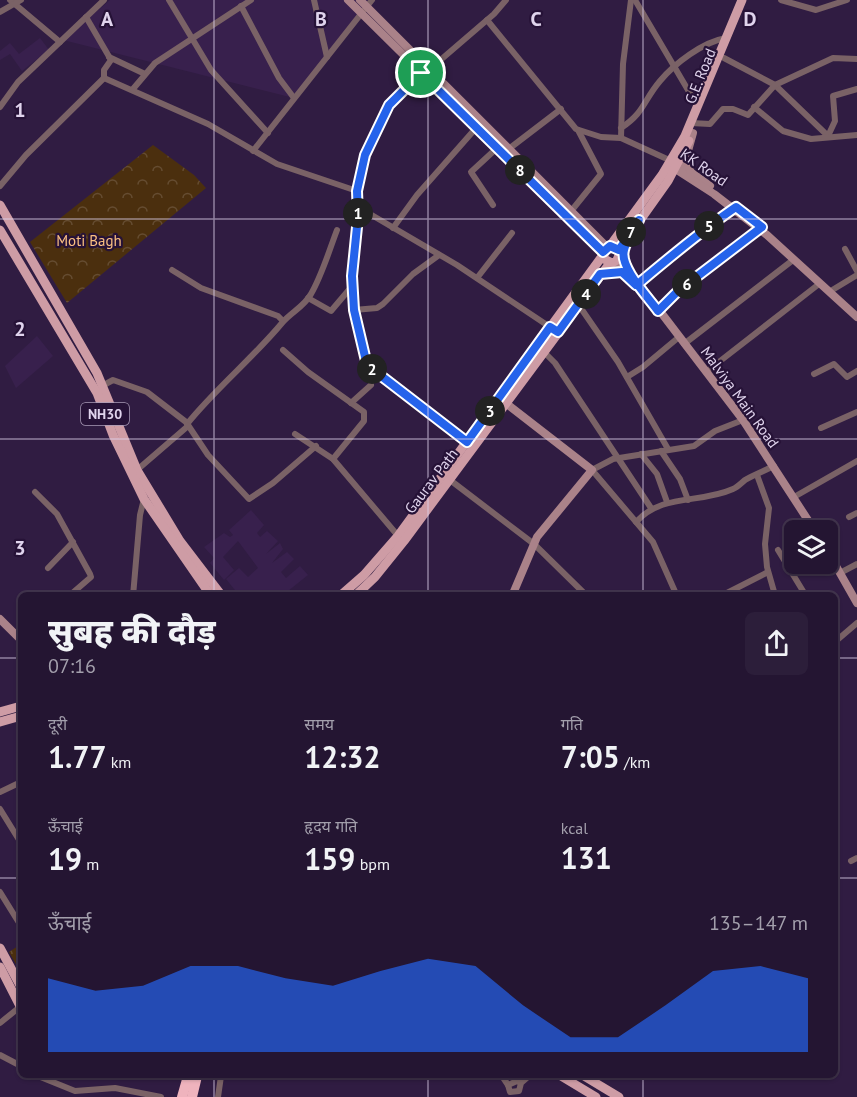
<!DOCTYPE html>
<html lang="hi">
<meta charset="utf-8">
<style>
:root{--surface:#241532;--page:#2c1e3a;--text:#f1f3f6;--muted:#a39fac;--line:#41344d;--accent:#2563eb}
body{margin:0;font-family:"PT Sans","Noto Sans Devanagari",sans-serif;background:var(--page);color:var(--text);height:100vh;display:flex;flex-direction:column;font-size:22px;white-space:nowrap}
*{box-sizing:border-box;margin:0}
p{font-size:20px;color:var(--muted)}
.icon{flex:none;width:33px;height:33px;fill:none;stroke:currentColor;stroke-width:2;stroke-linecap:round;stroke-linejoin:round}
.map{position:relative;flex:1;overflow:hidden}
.details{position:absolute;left:18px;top:592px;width:820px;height:486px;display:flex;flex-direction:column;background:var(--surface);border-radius:9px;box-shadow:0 2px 4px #0004,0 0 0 2px var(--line)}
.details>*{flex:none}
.buttons{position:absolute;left:784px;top:520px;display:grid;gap:12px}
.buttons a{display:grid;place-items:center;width:54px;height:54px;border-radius:9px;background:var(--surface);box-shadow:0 2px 4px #0004,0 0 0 2px var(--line);font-size:30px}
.pin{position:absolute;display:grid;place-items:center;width:51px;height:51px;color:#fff;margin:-26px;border:3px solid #fff;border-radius:50%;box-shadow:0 2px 6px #0007}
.km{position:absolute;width:30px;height:30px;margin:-15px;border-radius:50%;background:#222;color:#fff;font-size:16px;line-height:30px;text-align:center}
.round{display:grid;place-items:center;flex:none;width:63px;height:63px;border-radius:9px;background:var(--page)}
.headline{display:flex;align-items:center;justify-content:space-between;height:102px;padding:0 30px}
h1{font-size:33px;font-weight:800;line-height:45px}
.stats{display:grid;grid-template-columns:repeat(3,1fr);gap:9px;height:102px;padding:6px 30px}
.stats div{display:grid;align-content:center}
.stats b{font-size:30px;font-weight:800}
.stats small{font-size:16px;font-weight:400}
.stats p{font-size:16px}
.chart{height:168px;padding:12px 30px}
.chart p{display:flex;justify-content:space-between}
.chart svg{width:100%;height:108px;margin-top:6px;fill:var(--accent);opacity:.7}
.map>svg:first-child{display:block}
.built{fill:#38204d}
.park{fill:url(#park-crowns)}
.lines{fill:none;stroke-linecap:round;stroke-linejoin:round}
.street{stroke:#7a6266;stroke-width:6}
.secondary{stroke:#aa8289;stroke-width:8}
.primary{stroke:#ce9ca5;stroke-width:9}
.highway{stroke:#efb3bd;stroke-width:10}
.route-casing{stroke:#fff;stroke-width:12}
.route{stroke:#2563eb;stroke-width:8}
.grid{fill:none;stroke:#e0d4ed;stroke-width:1.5;stroke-opacity:0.55}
.labels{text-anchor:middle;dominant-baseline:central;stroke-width:4.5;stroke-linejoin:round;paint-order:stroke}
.shield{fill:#261237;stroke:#a89ab6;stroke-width:1.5}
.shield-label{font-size:14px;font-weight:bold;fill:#e0d4ed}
.street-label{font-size:15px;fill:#e0d4ed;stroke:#261237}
.park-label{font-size:15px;fill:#fbc082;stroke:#261237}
.grid-label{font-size:20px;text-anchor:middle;font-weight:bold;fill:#e0d4ed;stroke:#261237;stroke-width:4.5;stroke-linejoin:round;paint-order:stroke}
</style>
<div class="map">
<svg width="857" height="1097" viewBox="0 0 857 1097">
<defs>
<pattern id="park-crowns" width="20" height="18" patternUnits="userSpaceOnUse" patternTransform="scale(1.5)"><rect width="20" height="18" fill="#4b2f0e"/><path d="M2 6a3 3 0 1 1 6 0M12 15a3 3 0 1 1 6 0" fill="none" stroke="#654c31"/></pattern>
</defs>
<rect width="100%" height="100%" fill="#301c42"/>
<!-- built -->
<g class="built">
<path d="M110,0h264l-80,98 -231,-58z"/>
<path d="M40,38l9,12 -27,21 -12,-17 -10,6v-9l10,-8 9,11z"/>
<path d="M37,336l16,20 -37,32 -11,-22z"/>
<path d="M251,510l13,15 -7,8 3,4 7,-6 11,10 -12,13 14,-11 3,6 -11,14 15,-11 7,7 -13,13 5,6 14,-12 8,9 -25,20h-44l-13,-16 13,-11 9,9 10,-9 -20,-27 -15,16 11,13 -10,10 -14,-17 4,-5 -10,-11 20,-14 6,4 3,-2 -4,-5z"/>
</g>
<!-- park -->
<g class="park">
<path d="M153,145l41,30 12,13 -139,115 -37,-61z"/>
<path d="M21,944v29l-12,-21z"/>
</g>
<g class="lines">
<!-- street -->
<g class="street">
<path d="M10,0l50,42"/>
<path d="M169,0l42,70 57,63"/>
<path d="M314,0l13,57"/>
<path d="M635,0l63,107"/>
<path d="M781,0l35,10 31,-10"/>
<path d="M241,6l38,72 15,20"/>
<path d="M0,12l21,-12"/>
<path d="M487,20l89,109 25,8 20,1 46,21"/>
<path d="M109,57l36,17"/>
<path d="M724,58l51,27 53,51 7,-15 -2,-25 24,-7"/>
<path d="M430,69l64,-55 12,-14"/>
<path d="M422,71l-33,34 -24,50 -8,36 1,16 -6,69 2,34 13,55 100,77"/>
<path d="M104,78l104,46 69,40 80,27"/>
<path d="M133,89l22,-26 96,-63"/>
<path d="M0,107l18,-25 86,-82"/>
<path d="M754,107l29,24 28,8 46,-4"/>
<path d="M691,123l19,1 13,-15h10l15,6 27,-30 58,-27 24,1"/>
<path d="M621,128c24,-16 22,-27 39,-47 15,-18 43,-39 66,-43"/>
<path d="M621,138l2,-74 8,-64"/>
<path d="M510,148l51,-39"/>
<path d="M253,151l119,-151"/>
<path d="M0,186l26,-31 78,-77v-8l7,-10 -25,-43"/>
<path d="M493,205l-22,-33 26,-24"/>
<path d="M358,207l99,58 96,64"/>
<path d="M572,210l29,-36 -23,-44"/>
<path d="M393,228l24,-33 59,-67"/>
<path d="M845,249l12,22"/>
<path d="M172,270l29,18 77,28 5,5"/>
<path d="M477,278l35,-45"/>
<path d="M638,284l98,-77"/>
<path d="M829,292l28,-17"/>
<path d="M308,298l23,13 22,-26"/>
<path d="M578,304l40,58 50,87"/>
<path d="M354,310l23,-2 6,-4 30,-30 26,-19"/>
<path d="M659,311l19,-20 83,-63"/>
<path d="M684,344l109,-84"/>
<path d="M283,350l25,22 56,40v9l-31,38"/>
<path d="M544,352l11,11 96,145"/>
<path d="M706,372l113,-88"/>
<path d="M814,374l20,-10 13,13 10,-6"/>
<path d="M627,377l16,-10 36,-30"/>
<path d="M102,386l11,-6 34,12 39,30 22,33 41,44 24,-16 43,-37"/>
<path d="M351,403l20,-18"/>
<path d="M187,424c29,-36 66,-66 95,-101 9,-11 22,-16 29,-29 11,-19 18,-43 26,-64"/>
<path d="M821,428l36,-16"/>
<path d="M295,434l38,25 66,78"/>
<path d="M661,451l19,28 8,21"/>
<path d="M641,454l16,20 10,28"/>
<path d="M137,470l51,-44"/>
<path d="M757,475l12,33 -4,36 2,23 8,28"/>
<path d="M450,480l84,64 53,52"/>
<path d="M35,492l22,22 33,60 1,3 -22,19"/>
<path d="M794,497l63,-36"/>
<path d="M849,517l8,-4"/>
<path d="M636,522c26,-29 64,-18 97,-33 5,-2 8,-6 12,-9 8,-5 19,-9 29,-14"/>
<path d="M778,550l28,46"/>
<path d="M48,568l25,-26"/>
<path d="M840,573l17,-9"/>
<path d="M133,596l7,-81 4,-16"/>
<path d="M677,596l-24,-54 -61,-72 21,-11 81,-13 21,-15 28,-11"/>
<path d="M721,596l47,-24"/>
<path d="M836,641l21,-18"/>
<path d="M0,792l21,-10"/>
<path d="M0,809l21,34"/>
<path d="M851,861l6,-3"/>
<path d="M0,892l21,34"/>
<path d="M0,1023l21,-17"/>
<path d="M0,1055l21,11"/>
<path d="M38,1076l37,15 40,-3 46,9"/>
<path d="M502,1076l6,9"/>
<path d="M521,1083l-4,-2 -9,4 2,7 9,-1 2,-8 8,-7"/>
<path d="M218,1097l3,-21"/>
</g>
<!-- secondary -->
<g class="secondary">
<path d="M348,0l255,252"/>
<path d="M360,0l247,247"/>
<path d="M674,160l36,26"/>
<path d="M669,165l45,29 53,41 90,82"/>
<path d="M690,170l-4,-12 7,-25"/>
<path d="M626,246l-3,5 1,13 119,156 72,111"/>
<path d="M612,263l18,16"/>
<path d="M503,401l89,69 -55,67 -25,59"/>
<path d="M828,552l29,51"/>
<path d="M0,619l21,21"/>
</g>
<!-- primary -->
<g class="primary">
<path d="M0,205l97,168 40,97 43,71 42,55"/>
<path d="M0,230l97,163 16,42 31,64 67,97"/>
<path d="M610,246l6,1 4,6 -3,7 -5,3 -8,-4v-9l6,-4 52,-71 23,-39 57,-136"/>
<path d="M619,250l49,-69 21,-40"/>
<path d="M340,596l24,-21 34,-39 205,-281"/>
<path d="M355,596l20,-19 29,-36 206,-278"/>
<path d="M0,712l21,-6"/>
<path d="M0,722l21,-6"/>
<path d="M0,948l21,39"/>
<path d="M0,967l21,41"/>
<path d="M561,1076l35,21"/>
<path d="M584,1076l35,21"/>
</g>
<!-- highway -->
<g class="highway">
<path d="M182,1097l6,-21"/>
<path d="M192,1097l5,-21"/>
</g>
</g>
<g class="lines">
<!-- route casing -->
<g class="route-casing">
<path id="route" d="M421,73l-32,32 -24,50 -8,36 1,26 -6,59 2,34 13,55 100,77 83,-115 8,5 42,-58 22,-2 14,13 3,-2c31,-26 63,-53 97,-76l26,20 -84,64 -20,20c-10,-14 -39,-44 -34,-61 2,-11 12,-19 15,-30l-20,30 -9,-4 -7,6 -182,-179"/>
</g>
<!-- route -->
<use href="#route" class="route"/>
</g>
<!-- grid -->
<path class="grid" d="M214,0v596M428,0v596M643,0v596M0,219h857M0,439h857M0,658h21M836,658h21M0,878h21M836,878h21M214,1076v21M428,1076v21M643,1076v21"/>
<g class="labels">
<!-- shield labels -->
<rect class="shield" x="81" y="403" width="48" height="22" rx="4.5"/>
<g class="shield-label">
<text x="105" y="414">NH30</text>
</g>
<!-- street labels -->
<g class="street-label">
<text transform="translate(700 76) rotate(-68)">G.E. Road</text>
<text transform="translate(704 167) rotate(35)">KK Road</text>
<text transform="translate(740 397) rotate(54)">Malviya Main Road</text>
<text transform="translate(431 481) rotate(-53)">Gaurav Path</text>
</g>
<!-- park labels -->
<g class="park-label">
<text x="89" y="240">Moti Bagh</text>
</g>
</g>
<g class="grid-label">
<text x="107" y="26">A</text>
<text x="321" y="26">B</text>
<text x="536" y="26">C</text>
<text x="750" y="26">D</text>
<text x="20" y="117">1</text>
<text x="20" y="336">2</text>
<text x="20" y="555">3</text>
</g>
</svg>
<div class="buttons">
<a><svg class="icon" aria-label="layers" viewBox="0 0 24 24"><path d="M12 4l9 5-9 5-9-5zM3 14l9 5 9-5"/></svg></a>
</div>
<div class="pin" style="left:421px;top:73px;background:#1e9e55"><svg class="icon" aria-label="arrive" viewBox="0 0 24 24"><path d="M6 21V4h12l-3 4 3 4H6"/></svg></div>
<b class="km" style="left:358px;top:213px">1</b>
<b class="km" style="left:372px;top:369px">2</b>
<b class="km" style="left:490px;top:411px">3</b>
<b class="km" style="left:586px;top:294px">4</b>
<b class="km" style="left:709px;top:226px">5</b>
<b class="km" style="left:687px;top:284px">6</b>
<b class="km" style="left:631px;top:232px">7</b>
<b class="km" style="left:520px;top:170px">8</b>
<section class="details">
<div class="headline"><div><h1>सुबह की दौड़</h1><p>07:16</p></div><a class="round"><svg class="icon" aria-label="share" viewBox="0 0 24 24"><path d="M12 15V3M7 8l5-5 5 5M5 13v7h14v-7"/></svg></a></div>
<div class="stats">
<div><p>दूरी</p><b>1.77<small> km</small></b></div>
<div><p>समय</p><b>12:32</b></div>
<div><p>गति</p><b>7:05<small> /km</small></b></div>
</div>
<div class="stats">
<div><p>ऊँचाई</p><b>19<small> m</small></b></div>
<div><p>हृदय गति</p><b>159<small> bpm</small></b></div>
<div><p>kcal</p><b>131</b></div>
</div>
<div class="chart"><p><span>ऊँचाई</span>135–147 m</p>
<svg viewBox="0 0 160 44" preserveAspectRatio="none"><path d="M0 44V14L10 19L20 17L30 9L40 9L50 14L60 17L70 11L80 6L90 9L100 25L110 38L120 38L130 25L140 11L150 9L160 14V44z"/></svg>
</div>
</section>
</div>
